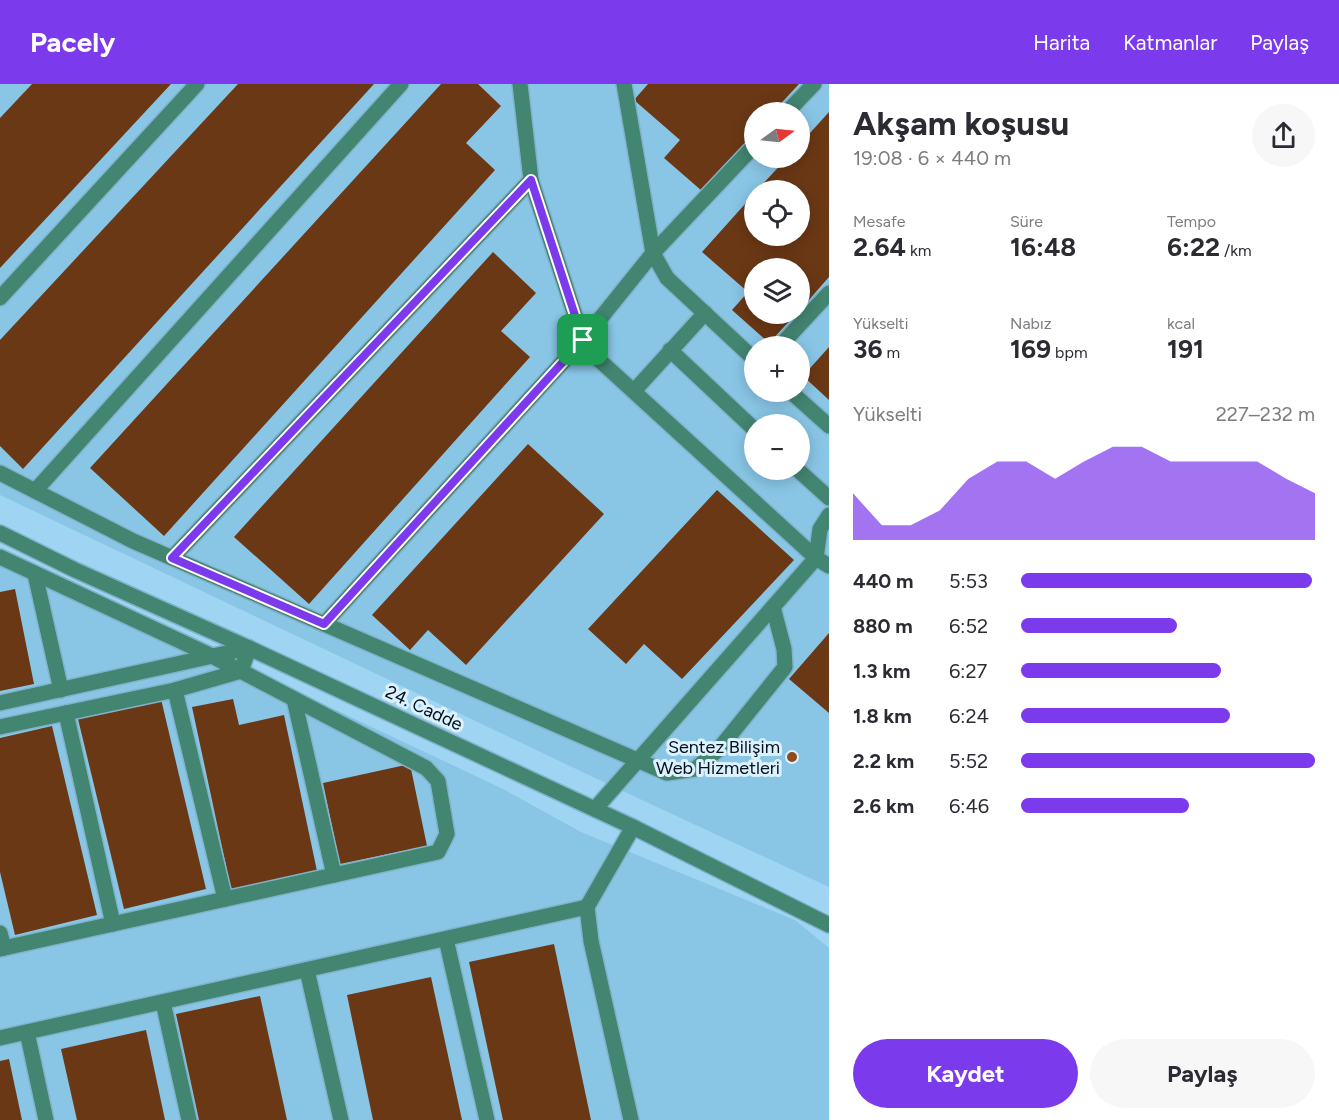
<!DOCTYPE html>
<html lang="tr">
<meta charset="utf-8">
<style>
:root{--surface:#fff;--page:#f7f7f7;--text:#2b2b33;--muted:#7c7c81;--accent:#7c3aed}
body{margin:0;font-family:Figtree,sans-serif;background:var(--page);color:var(--text);height:100vh;display:flex;flex-direction:column;font-size:22px;white-space:nowrap}
*{box-sizing:border-box;margin:0}
p{font-size:20px;color:var(--muted)}
.icon{flex:none;width:33px;height:33px;fill:none;stroke:currentColor;stroke-width:2;stroke-linecap:round;stroke-linejoin:round}
.map{position:relative;flex:1;overflow:hidden}
.sheet{display:flex;flex-direction:column;background:var(--surface);width:510px}
.sheet>*{flex:none}
.needle{width:39px;rotate:75deg}
.controls{position:absolute;left:744px;top:18px;display:grid;gap:12px}
.controls a{display:grid;place-items:center;width:66px;height:66px;border-radius:50%;background:var(--surface);box-shadow:0 3px 15px #0003;font-size:30px}
.pin{position:absolute;display:grid;place-items:center;width:51px;height:51px;color:#fff;margin:-26px;border-radius:12px;box-shadow:0 3px 9px #0006}
.round{display:grid;place-items:center;flex:none;width:63px;height:63px;border-radius:32px;background:var(--page)}
.overview{display:flex;align-items:center;justify-content:space-between;height:102px;padding:0 24px}
h1{font-size:33px;font-weight:700;line-height:45px}
.metrics{display:grid;grid-template-columns:repeat(3,1fr);gap:9px;height:102px;padding:6px 24px}
.metrics div{display:grid;align-content:center}
.metrics b{font-size:26px;font-weight:700}
.metrics small{font-size:16px;font-weight:400}
.metrics p{font-size:16px}
.chart{height:168px;padding:12px 24px}
.chart p{display:flex;justify-content:space-between}
.chart svg{width:100%;height:108px;margin-top:6px;fill:var(--accent);opacity:.7}
.action{display:flex;gap:12px;margin-top:auto;padding:12px 24px}
.action a{flex:1;height:69px;border-radius:36px;background:var(--accent);color:#fff;font-size:24px;font-weight:700;line-height:69px;text-align:center}
.action a+a{background:var(--page);color:var(--text)}
ul{padding:0 24px;list-style:none;font-size:20px}
li{display:grid;grid-template-columns:96px 72px 1fr;align-items:center;height:45px}
li i{height:15px;border-radius:8px;background:var(--accent)}
header{display:flex;align-items:center;gap:36px;box-sizing:border-box;height:84px;padding:0 30px;background:var(--accent);color:#fff}
header strong{font-size:28px}
nav{display:flex;gap:33px;margin-inline-start:auto;font-size:21px}
main{display:flex;flex:1;min-height:0}
.map>svg:first-child{display:block}
.built{fill:#89c6e6;fill-rule:evenodd}
.building{fill:#6b3815}
.lines{fill:none;stroke-linecap:round;stroke-linejoin:round}
.minor-casing{stroke:#82b2cb;stroke-width:18}
.minor{stroke:#428571;stroke-width:15}
.route-casing{stroke:#fff;stroke-width:12}
.route{stroke:#7c3aed;stroke-width:8}
.poi-dot{fill:#8d4a1b;stroke:#dcf1fd;stroke-width:2}
.labels{text-anchor:middle;dominant-baseline:central;stroke-width:6;stroke-linejoin:round;paint-order:stroke}
.street-label{font-size:18px;fill:#00121c;stroke:#dcf1fd}
.poi-label{font-size:18px;fill:#00121c;stroke:#dcf1fd;text-anchor:end}
</style>
<header>
<strong>Pacely</strong>
<nav><a>Harita</a><a>Katmanlar</a><a>Paylaş</a></nav>
</header>
<main>
<div class="map">
<svg width="829" height="1036" viewBox="0 0 829 1036">
<rect width="100%" height="100%" fill="#9fd5f2"/>
<!-- built -->
<g class="built">
<path d="M0,0h829v803l-215,-100 -614,-292zM754,28h46v46h-46zM754,106h46v46h-46zM754,184h46v46h-46zM754,262h46v46h-46zM754,340h46v46h-46z"/>
<path d="M0,467l503,238 78,43 214,88 34,28v172h-829z"/>
</g>
<!-- building -->
<g class="building">
<path d="M32,0h139l-171,184v-150z"/>
<path d="M238,0h136l-351,385 -23,-23v-106z"/>
<path d="M441,0h37l23,22 -35,37 29,27 -331,366 -74,-68z"/>
<path d="M648,0h151l-26,28h-19v21l-52,58 -38,-33 16,-18 -46,-40z"/>
<path d="M829,28v165l-29,33v-42h-46v46h42l-27,29 -37,-33 16,-18 -46,-40 52,-58v42h46v-46h-43l30,-32h13v-14z"/>
<path d="M493,168l43,41 -35,38 29,26 -221,247 -75,-67z"/>
<path d="M829,263v53l-26,-24z"/>
<path d="M528,360l76,70 -138,151 -38,-35 -18,20 -38,-35z"/>
<path d="M717,406l77,70 -112,119 -38,-35 -18,20 -38,-35z"/>
<path d="M15,505l19,95 -34,7v-99z"/>
<path d="M829,549v80l-40,-34z"/>
<path d="M161,615l45,190 -82,20 -46,-190z"/>
<path d="M233,615l6,26 45,-10 33,156 -86,18 -39,-182z"/>
<path d="M52,642l45,189 -82,20 -15,-63v-134z"/>
<path d="M410,680l17,82 -87,18 -17,-81z"/>
<path d="M554,860l37,176h-88l-34,-158z"/>
<path d="M431,893l31,143h-89l-26,-125z"/>
<path d="M260,912l27,124h-88l-23,-106z"/>
<path d="M146,946l19,90h-88l-16,-71z"/>
<path d="M9,975l13,61h-22v-59z"/>
</g>
<g class="lines">
<!-- minor casing -->
<g class="minor-casing">
<g id="minor">
<path d="M520,0l11,96 52,160 14,18 219,200 13,8"/>
<path d="M624,0l29,169 14,25 87,81"/>
<path d="M787,28l27,-28"/>
<path d="M0,214l197,-214"/>
<path d="M780,262l49,-53"/>
<path d="M670,266l84,79"/>
<path d="M634,307l71,-78"/>
<path d="M791,308l38,34"/>
<path d="M798,386l31,28"/>
<path d="M0,389l133,68 534,232 28,-4 24,-20 66,-82 -1,-18 -11,-42"/>
<path d="M35,407l366,-407"/>
<path d="M0,449l75,37 174,78 384,179 196,98"/>
<path d="M0,473l212,99 214,112 12,13 9,53 -9,18 -438,97"/>
<path d="M172,474l359,-378"/>
<path d="M35,490l26,116"/>
<path d="M324,540l259,-284 70,-87 101,-107"/>
<path d="M175,606l50,209"/>
<path d="M294,615l40,176"/>
<path d="M0,619l249,-55"/>
<path d="M66,629l47,211"/>
<path d="M0,643l175,-37 66,-19 8,-23"/>
<path d="M595,725l221,-251 4,-29 9,-14"/>
<path d="M0,849l4,15"/>
<path d="M446,855l41,181"/>
<path d="M307,886l34,150"/>
<path d="M163,918l26,118"/>
<path d="M27,948l19,88"/>
<path d="M0,954l587,-131"/>
<path d="M631,1036l-40,-179 -4,-34 46,-80"/>
</g>
</g>
<!-- minor -->
<use href="#minor" class="minor"/>
</g>
<g class="lines">
<!-- route casing -->
<g class="route-casing">
<path id="route" d="M531,96l52,160 -259,284 -152,-66z"/>
</g>
<!-- route -->
<use href="#route" class="route"/>
</g>
<!-- markers -->
<circle class="poi-dot" cx="792" cy="673" r="6"/>
<g class="labels">
<!-- street labels -->
<g class="street-label">
<text transform="translate(424 624) rotate(25)">24. Cadde</text>
</g>
<!-- poi labels -->
<g class="poi-label">
<text x="780" y="663">Sentez Bilişim<tspan x="780" dy="21">Web Hizmetleri</tspan></text>
</g>
</g>
</svg>
<div class="controls">
<a><svg class="needle" viewBox="-14 -14 28 28"><path d="M0-13l5 13h-10z" fill="#e53935"/><path d="M0 13l5-13h-10z" fill="#7c7c81"/></svg></a>
<a><svg class="icon" aria-label="locate" viewBox="0 0 24 24"><circle cx="12" cy="12" r="6"/><path d="M12 2v4M12 18v4M2 12h4M18 12h4"/></svg></a>
<a><svg class="icon" aria-label="layers" viewBox="0 0 24 24"><path d="M12 4l9 5-9 5-9-5zM3 14l9 5 9-5"/></svg></a>
<a>+</a>
<a>−</a>
</div>
<div class="pin" style="left:583px;top:256px;background:#1e9e55"><svg class="icon" aria-label="arrive" viewBox="0 0 24 24"><path d="M6 21V4h12l-3 4 3 4H6"/></svg></div>
</div>
<section class="sheet">
<div class="overview"><div><h1>Akşam koşusu</h1><p>19:08 · 6 × 440 m</p></div><a class="round"><svg class="icon" aria-label="share" viewBox="0 0 24 24"><path d="M12 15V3M7 8l5-5 5 5M5 13v7h14v-7"/></svg></a></div>
<div class="metrics">
<div><p>Mesafe</p><b>2.64<small> km</small></b></div>
<div><p>Süre</p><b>16:48</b></div>
<div><p>Tempo</p><b>6:22<small> /km</small></b></div>
</div>
<div class="metrics">
<div><p>Yükselti</p><b>36<small> m</small></b></div>
<div><p>Nabız</p><b>169<small> bpm</small></b></div>
<div><p>kcal</p><b>191</b></div>
</div>
<div class="chart"><p><span>Yükselti</span>227–232 m</p>
<svg viewBox="0 0 160 44" preserveAspectRatio="none"><path d="M0 44V25L10 38L20 38L30 32L40 19L50 12L60 12L70 19L80 12L90 6L100 6L110 12L120 12L130 12L140 12L150 19L160 25V44z"/></svg>
</div>
<ul>
<li><b>440 m</b>5:53<i style="width:99%"></i></li>
<li><b>880 m</b>6:52<i style="width:53%"></i></li>
<li><b>1.3 km</b>6:27<i style="width:68%"></i></li>
<li><b>1.8 km</b>6:24<i style="width:71%"></i></li>
<li><b>2.2 km</b>5:52<i style="width:100%"></i></li>
<li><b>2.6 km</b>6:46<i style="width:57%"></i></li>
</ul>
<div class="action"><a>Kaydet</a><a>Paylaş</a></div>
</section>
</main>
